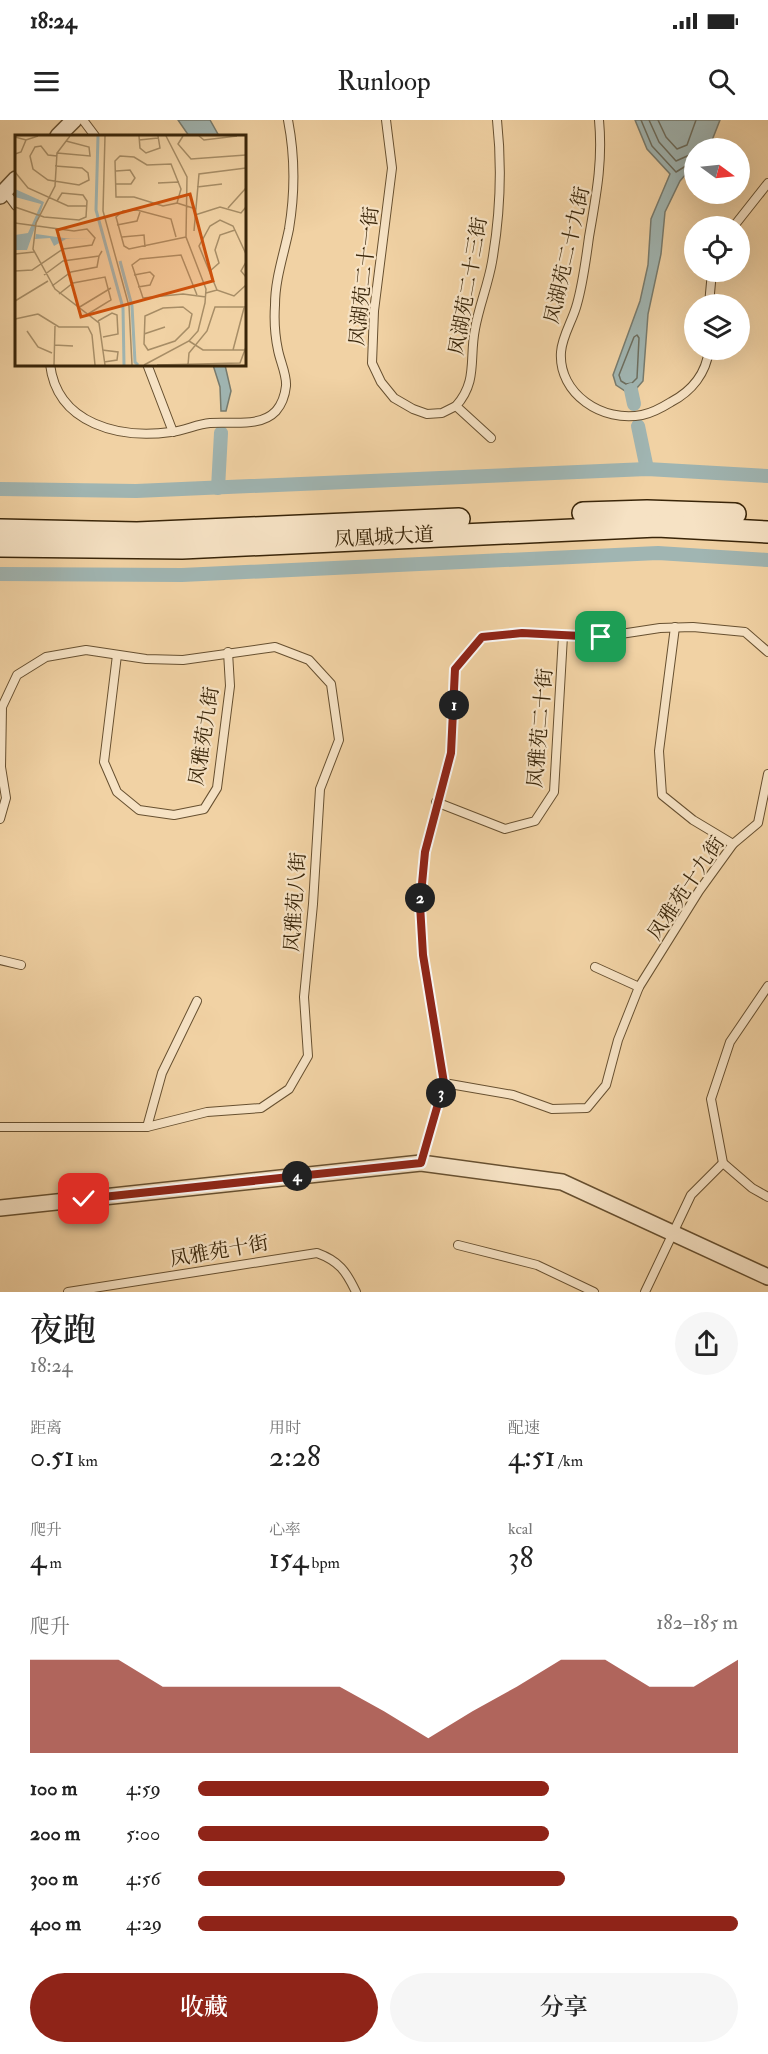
<!DOCTYPE html>
<html lang="zh">
<meta charset="utf-8">
<style>
:root{--surface:#fff;--page:#f6f6f6;--text:#222;--muted:#767676;--accent:#8f2418}
body{margin:0;font-family:"IM FELL Double Pica","Noto Serif SC",serif;background:var(--page);color:var(--text);height:100vh;display:flex;flex-direction:column;font-size:22px;white-space:nowrap}
*{box-sizing:border-box;margin:0}
p{font-size:20px;color:var(--muted)}
.icon{flex:none;width:33px;height:33px;fill:none;stroke:currentColor;stroke-width:2;stroke-linecap:round;stroke-linejoin:round}
.map{position:relative;height:1172px;overflow:hidden}
.drawer{display:flex;flex-direction:column;background:var(--surface);flex:1}
.drawer>*{flex:none}
.needle{width:39px;rotate:105deg}
.tools{position:absolute;left:684px;top:18px;display:grid;gap:12px}
.tools a{display:grid;place-items:center;width:66px;height:66px;border-radius:50%;background:var(--surface);box-shadow:0 6px 24px #0002;font-size:30px}
.pin{position:absolute;display:grid;place-items:center;width:51px;height:51px;color:#fff;margin:-26px;border-radius:12px;box-shadow:0 3px 9px #0006}
.km{position:absolute;width:30px;height:30px;margin:-15px;border-radius:50%;background:#222;color:#fff;font-size:16px;line-height:30px;text-align:center}
.round{display:grid;place-items:center;flex:none;width:63px;height:63px;border-radius:32px;background:var(--page)}
.head{display:flex;align-items:center;justify-content:space-between;height:102px;padding:0 30px}
h1{font-size:33px;font-weight:600;line-height:45px}
.metrics{display:grid;grid-template-columns:repeat(3,1fr);gap:9px;height:102px;padding:6px 30px}
.metrics div{display:grid;align-content:center}
.metrics b{font-size:30px;font-weight:600}
.metrics small{font-size:16px;font-weight:400}
.metrics p{font-size:16px}
.chart{height:168px;padding:12px 30px}
.chart p{display:flex;justify-content:space-between}
.chart svg{width:100%;height:108px;margin-top:6px;fill:var(--accent);opacity:.7}
.cta{display:flex;gap:12px;margin-top:auto;padding:12px 30px}
.cta a{flex:1;height:69px;border-radius:36px;background:var(--accent);color:#fff;font-size:24px;font-weight:600;line-height:69px;text-align:center}
.cta a+a{background:var(--page);color:var(--text)}
ul{padding:0 30px;list-style:none;font-size:20px}
li{display:grid;grid-template-columns:96px 72px 1fr;align-items:center;height:45px}
li i{height:15px;border-radius:8px;background:var(--accent)}
.status{display:flex;justify-content:space-between;align-items:center;height:42px;padding:0 30px;background:var(--surface);direction:ltr}
.status svg{height:16px;fill:currentColor}
header{display:flex;justify-content:space-between;align-items:center;height:78px;padding:0 30px;background:var(--surface);font-size:27px;font-weight:600}
.map>svg:first-child{display:block}
.water{fill:#a0b5b2;stroke:#777b6e;stroke-width:1.5}
.lines{fill:none;stroke-linecap:round;stroke-linejoin:round}
.shore{stroke:#6c6d5e;stroke-width:1.5}
.canal{stroke:#a0b5b2;stroke-width:14}
.service-casing{stroke:#675030;stroke-width:10}
.minor-casing{stroke:#675030;stroke-width:18}
.secondary-casing{stroke:#392509;stroke-width:24}
.service{stroke:#f6e2c4;stroke-width:8}
.minor{stroke:#f6e2c4;stroke-width:15}
.secondary{stroke:#f6e2c4;stroke-width:21}
.route-casing{stroke:#fff;stroke-width:12}
.route{stroke:#8f2418;stroke-width:8}
.labels{text-anchor:middle;dominant-baseline:central;stroke-width:4.5;stroke-linejoin:round;paint-order:stroke}
.street-label{font-size:20px;fill:#392509;stroke:#f6e2c4}
.inset-river{fill:none;stroke:#a0b5b2;stroke-width:3}
.inset-road{fill:none;stroke:#a78d66;stroke-width:1.5}
.view{fill:#ce510c;fill-opacity:0.15;stroke:#ce510c;stroke-width:3}
.inset-edge{fill:none;stroke:#392509;stroke-width:3}
</style>
<div class="status"><b>18:24</b><svg viewBox="0 0 49 12"><path d="M0 12V9h3v3zM5 12V6h3v6zM10 12V3h3v9zM15 12V0h3v12zM26 1h20v11H26zM47 4h2v5h-2z"/></svg></div>
<header><svg class="icon" aria-label="menu" viewBox="0 0 24 24"><path d="M4 6h16M4 12h16M4 18h16"/></svg>Runloop<svg class="icon" aria-label="search" viewBox="0 0 24 24"><circle cx="10" cy="10" r="6"/><path d="M15 15l6 6"/></svg></header>
<div class="map">
<svg width="768" height="1172" viewBox="0 0 768 1172">
<rect width="100%" height="100%" fill="#f1d2a4"/>
<filter id="stains"><feTurbulence type="fractalNoise" baseFrequency=".00333" numOctaves="4"/><feColorMatrix values="0 0 0 0 .2 0 0 0 0 .09 0 0 0 0 .02 0 0 0 .5 -.17"/></filter>
<radialGradient id="worn" r=".72"><stop offset=".6" stop-color="#630" stop-opacity="0"/><stop offset="1" stop-color="#630" stop-opacity=".3"/></radialGradient>
<!-- water -->
<g class="water">
<path d="M178,0h32l9,16h-30z"/>
<path d="M635,0h85l-11,28h-15v17l-14,16 -15,31 -4,42 -13,60 -5,67 -7,8 -11,2 -9,-6 -3,-10 27,-74 8,-36 3,-46 19,-45 -23,-25z"/>
<path d="M213,245h12l6,26 -5,20h-5l-1,-24z"/>
</g>
<g class="lines">
<!-- shore -->
<g class="shore">
<path d="M641,0l11,26 24,26 18,-11"/>
<path d="M649,0l10,22 17,19 18,-8"/>
<path d="M658,0l8,17 11,12 10,-4 9,-25"/>
<path d="M637,215l2,3 -2,40 -5,5 -6,1 -5,-3 -2,-6 15,-38z"/>
</g>
<!-- canal -->
<g class="canal">
<path d="M631,270l3,14"/>
<path d="M638,306l9,43"/>
<path d="M218,368l3,-55"/>
<path d="M0,369l136,2 511,-22 121,7"/>
<path d="M0,454l182,1 476,-22 110,7"/>
</g>
<!-- service casing -->
<g class="service-casing">
<g id="service">
<path d="M83,0l12,16"/>
<path d="M386,0l6,48 -18,143 -2,52 9,19 13,16 19,11 14,5 15,-1 14,-7"/>
<path d="M599,0c4,42 -3,76 -10,117 -3,22 -6,46 -12,67 -4,16 -15,32 -16,48 -3,42 42,71 81,63 10,-2 21,-8 29,-13 21,-11 35,-29 38,-52"/>
<path d="M5,71l11,15"/>
<path d="M734,106l34,-43"/>
<path d="M709,184l3,-32"/>
<path d="M50,244c7,61 71,75 121,68 13,-1 26,-8 39,-9 21,-2 50,5 66,-12 6,-7 9,-16 10,-25 1,-11 -6,-25 -8,-36 -3,-14 -4,-30 -3,-45 0,-26 9,-51 14,-76 6,-36 6,-73 -1,-109"/>
<path d="M147,244l26,68"/>
<path d="M491,318l-35,-32c22,-25 13,-47 19,-77 4,-23 13,-44 17,-67 8,-46 10,-96 5,-142"/>
<path d="M675,507l-16,124 3,44 31,25 40,24"/>
<path d="M117,535l-13,107 13,30 22,18 35,5 30,-6 13,-21 13,-102 -2,-34"/>
<path d="M436,682l69,27 30,-8 19,-29 9,-156"/>
<path d="M0,699l6,-21 -5,-31 1,-60 15,-32 29,-18 40,-7 60,9 37,1 92,-13 34,13 22,24 8,56 -19,49 -7,115 -9,93 4,59 -19,33 -28,19 -54,4 -60,15h-147"/>
<path d="M0,840l21,5"/>
<path d="M595,847l44,20"/>
<path d="M768,866l-38,56 -19,57 12,64 29,25 16,9"/>
<path d="M444,963l69,12 39,14 35,-1 19,-23 12,-45 21,-53 60,-96 34,-47 25,-21 10,-49"/>
<path d="M147,1007l15,-54 35,-72"/>
<path d="M421,1043l23,-80 -21,-128 -3,-50 5,-53 26,-99 4,-84 27,-32 40,-4 79,4 59,-9 33,-1 52,5 23,20"/>
<path d="M458,1125l79,20 57,27"/>
<path d="M68,1172l249,-39c22,8 29,18 39,39"/>
<path d="M645,1172l46,-97 32,-32"/>
</g>
</g>
<!-- minor casing -->
<g class="minor-casing">
<g id="minor">
<path d="M58,16l16,-16"/>
<path d="M0,76l16,-17"/>
<path d="M0,1088l421,-45 141,19 206,95"/>
</g>
</g>
<!-- secondary casing -->
<g class="secondary-casing">
<g id="secondary">
<path d="M583,393l64,-2 88,3"/>
<path d="M0,410l137,3 322,-14"/>
<path d="M0,426l182,2 475,-22 111,6"/>
</g>
</g>
<!-- service -->
<use href="#service" class="service"/>
<!-- minor -->
<use href="#minor" class="minor"/>
<!-- secondary -->
<use href="#secondary" class="secondary"/>
</g>
<g class="lines">
<!-- route casing -->
<g class="route-casing">
<path id="route" d="M84,1079l337,-36 23,-80 -21,-128 -3,-50 5,-53 26,-99 4,-84 27,-32 40,-4 79,4"/>
</g>
<!-- route -->
<use href="#route" class="route"/>
</g>
<g class="labels">
<!-- street labels -->
<g class="street-label">
<text transform="translate(567 135) rotate(-77)">凤湖苑二十九街</text>
<text transform="translate(364 156) rotate(-84)">凤湖苑二十一街</text>
<text transform="translate(468 166) rotate(-80)">凤湖苑二十三街</text>
<text transform="translate(384 417) rotate(-3)">凤凰城大道</text>
<text transform="translate(540 608) rotate(-85)">凤雅苑二十街</text>
<text transform="translate(204 616) rotate(-81)">凤雅苑九街</text>
<text transform="translate(686 768) rotate(-56)">凤雅苑十九街</text>
<text transform="translate(295 782) rotate(-86)">凤雅苑八街</text>
<text transform="translate(219 1131) rotate(-10)">凤雅苑十街</text>
</g>
</g>
<!-- overview -->
<g transform="translate(15 15)">
<rect width="231" height="231" fill="#f1d2a4"/>
<path d="M0,54l29,13 -17,48h-12v-15l13,-2 13,-29 -26,-7zM21,99l35,5 21,-1 -26,1 -12,7 -4,-8 -15,1z" fill="#a0b5b2"/>
<path class="inset-river" d="M83,1l-2,74 27,98 1,57M105,126l12,45 3,56 3,3"/>
<path class="inset-road" d="M55,1l-13,17 -2,33 -19,37 -3,26 22,40 44,34 6,42M90,1l-2,75 26,95 3,59M124,1l1,12 6,5 14,-5 -2,-12M168,1l-5,8 13,15 55,-4M184,1l5,4 33,-4M0,2l11,3 12,-4M124,5l19,-2M42,18l33,3 -1,-9 -23,-6M0,19l6,-2 5,-12M105,21l14,1 13,8 24,-1 10,25 -4,14 -14,3 -29,-9h-18l-1,-36zM40,31l27,2 6,5 1,7 -10,5 -31,-5 -15,-11 -3,-13 5,-9 6,-1 7,9 9,1M0,37l13,16 40,18h18M143,48l21,-1M100,49h16l4,-6 -5,-8 -14,1M182,52l25,-3M162,68l19,6M0,72l29,10 35,3 7,-3 1,-16 -4,-6 -21,-2 -5,8M213,73l18,-20M180,80l25,-8 21,6 5,-6M0,88l59,8 13,-2 8,9 -3,7 -29,4 -31,21 -17,1M102,90l20,-4 3,-9M179,96l5,-57 47,-6M107,102l22,-2 1,12M161,102l-5,-18 -34,-9 -14,1 -7,6 8,29 5,3 57,-12M0,119l19,-2M231,127l-5,9 5,6M195,136l9,-8 -4,-13 5,-15 15,-5M29,140l19,-14 36,-5 3,-5M119,140l16,-3 4,4 -4,9 -12,2M37,151l19,-14 26,-5 2,-11M202,155l-18,-44 11,-20 10,-6 13,6 13,28M191,158l11,-3 17,6 12,-11M44,159l14,-11 32,-6 6,23 -23,14M182,160l-16,-40 -41,4 -8,6 11,33 40,-4 23,3M0,166l33,-20M168,172l9,7 -3,13 -14,14 -27,9 -4,-6 1,-28 18,-8zM63,173l33,-20M23,179l21,13h29l4,8 3,30M0,184l23,-5M83,186l14,-8 5,2 1,19 -15,3M12,196l11,16 14,6M129,199l21,-7M174,206l14,9h42M39,210l19,1M87,215l16,2 -1,8 -13,2M218,215l11,-42M39,230l1,-39M129,230l45,-24 9,-10 7,-28 1,-14 -20,-52 1,-60 -21,-41M142,230l83,-2 6,-16M173,230l1,-12 18,-22 8,-24h31"/>
<path class="view" d="M175,59l23,87 -132,36 -24,-87z"/>
<rect width="231" height="231" class="inset-edge"/>
</g>
<rect width="100%" height="100%" filter="url(#stains)"/>
<rect width="100%" height="100%" fill="url(#worn)"/>
</svg>
<div class="tools">
<a><svg class="needle" viewBox="-14 -14 28 28"><path d="M0-13l5 13h-10z" fill="#e53935"/><path d="M0 13l5-13h-10z" fill="#767676"/></svg></a>
<a><svg class="icon" aria-label="locate" viewBox="0 0 24 24"><circle cx="12" cy="12" r="6"/><path d="M12 2v4M12 18v4M2 12h4M18 12h4"/></svg></a>
<a><svg class="icon" aria-label="layers" viewBox="0 0 24 24"><path d="M12 4l9 5-9 5-9-5zM3 14l9 5 9-5"/></svg></a>
</div>
<div class="pin" style="left:601px;top:517px;background:#1e9e55"><svg class="icon" aria-label="arrive" viewBox="0 0 24 24"><path d="M6 21V4h12l-3 4 3 4H6"/></svg></div>
<div class="pin" style="left:84px;top:1079px;background:#d93025"><svg class="icon" aria-label="check" viewBox="0 0 24 24"><path d="M5 12l5 5 9-10"/></svg></div>
<b class="km" style="left:454px;top:585px">1</b>
<b class="km" style="left:420px;top:778px">2</b>
<b class="km" style="left:441px;top:973px">3</b>
<b class="km" style="left:297px;top:1056px">4</b>
</div>
<section class="drawer">
<div class="head"><div><h1>夜跑</h1><p>18:24</p></div><a class="round"><svg class="icon" aria-label="share" viewBox="0 0 24 24"><path d="M12 15V3M7 8l5-5 5 5M5 13v7h14v-7"/></svg></a></div>
<div class="metrics">
<div><p>距离</p><b>0.51<small> km</small></b></div>
<div><p>用时</p><b>2:28</b></div>
<div><p>配速</p><b>4:51<small> /km</small></b></div>
</div>
<div class="metrics">
<div><p>爬升</p><b>4<small> m</small></b></div>
<div><p>心率</p><b>154<small> bpm</small></b></div>
<div><p>kcal</p><b>38</b></div>
</div>
<div class="chart"><p><span>爬升</span>182–185 m</p>
<svg viewBox="0 0 160 44" preserveAspectRatio="none"><path d="M0 44V6L10 6L20 6L30 17L40 17L50 17L60 17L70 17L80 27L90 38L100 27L110 17L120 6L130 6L140 17L150 17L160 6V44z"/></svg>
</div>
<ul>
<li><b>100 m</b>4:59<i style="width:65%"></i></li>
<li><b>200 m</b>5:00<i style="width:65%"></i></li>
<li><b>300 m</b>4:56<i style="width:68%"></i></li>
<li><b>400 m</b>4:29<i style="width:100%"></i></li>
</ul>
<div class="cta"><a>收藏</a><a>分享</a></div>
</section>
